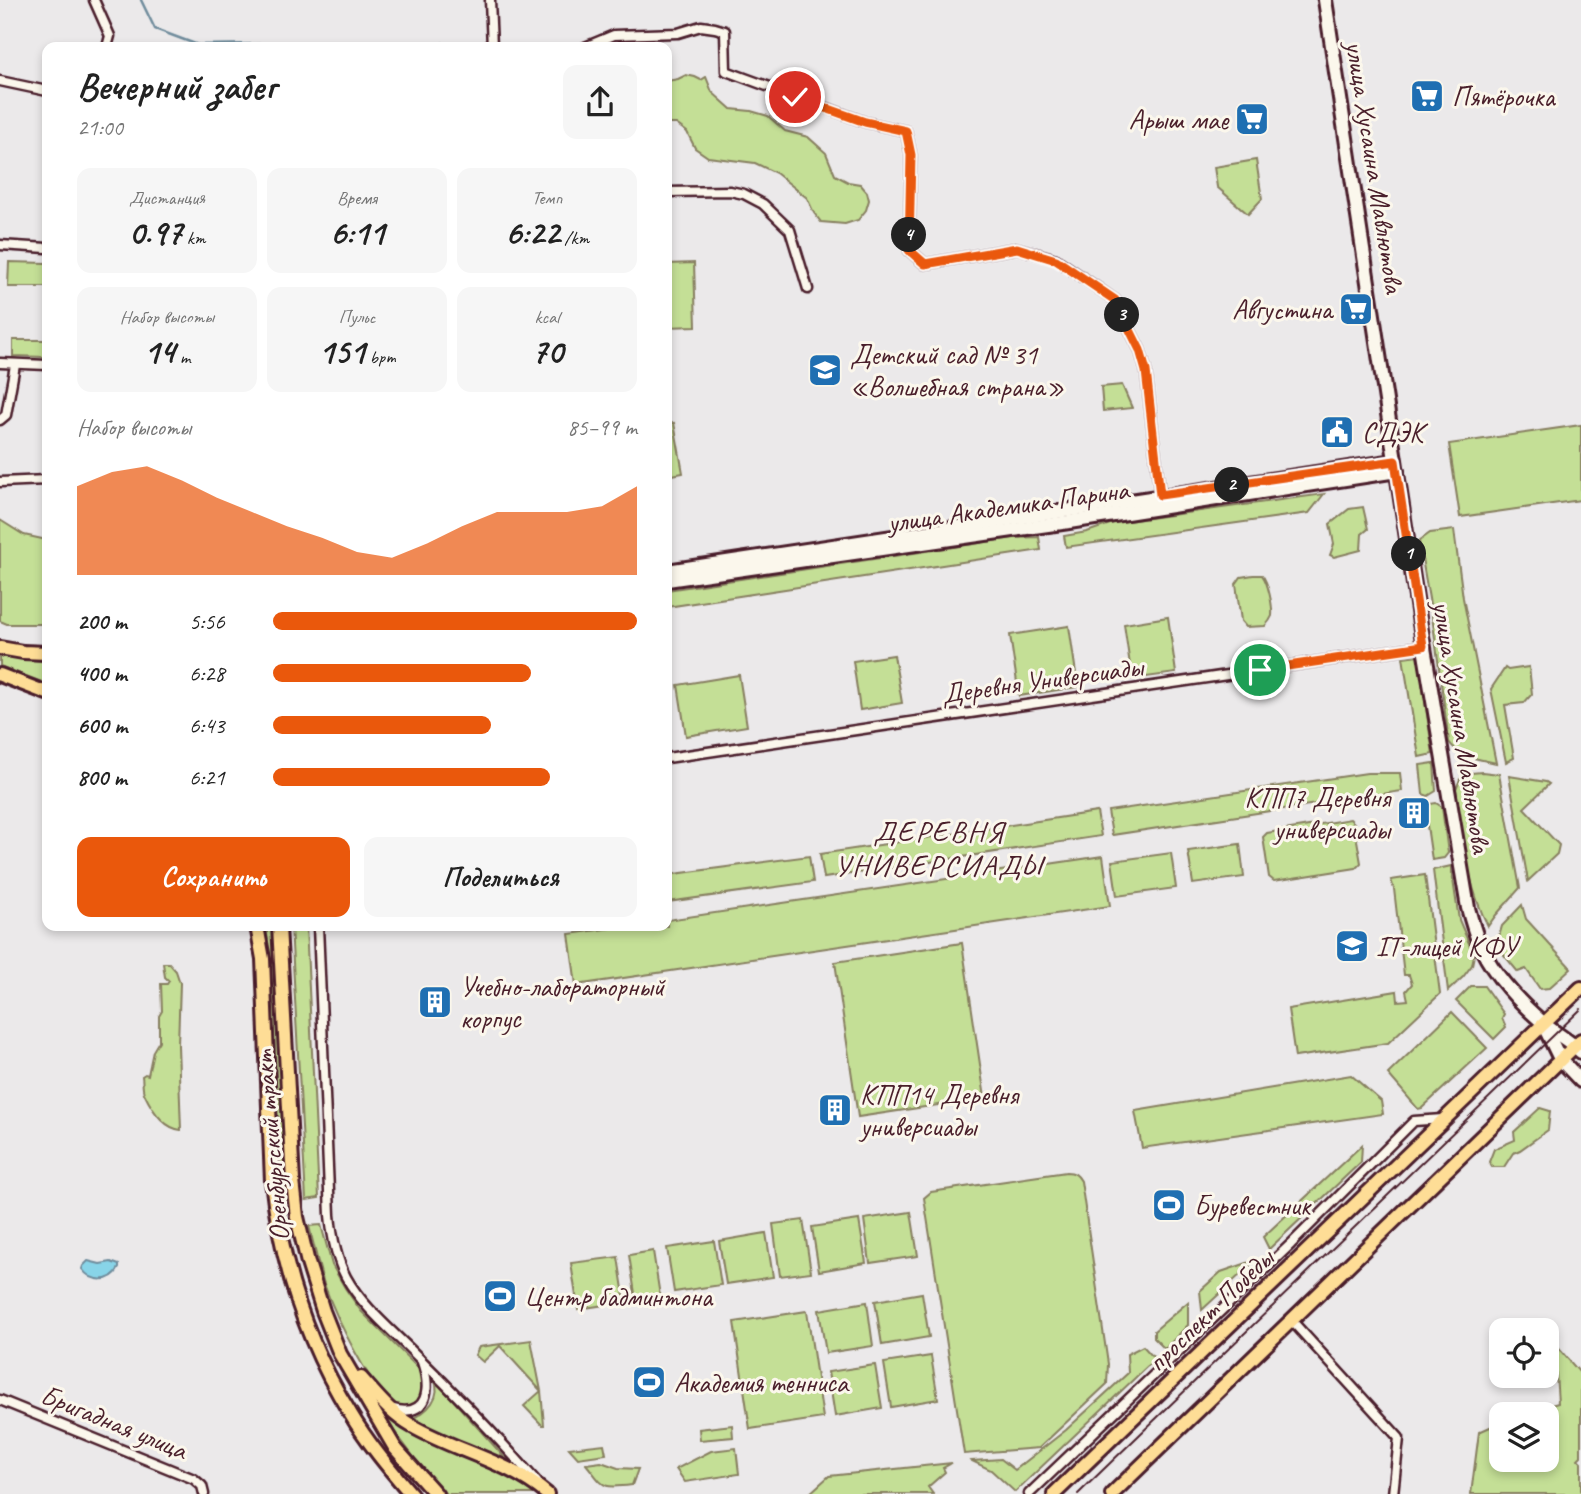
<!DOCTYPE html>
<html lang="ru">
<meta charset="utf-8">
<style>
:root{--surface:#fff;--page:#f6f6f6;--text:#222;--muted:#767676;--accent:#ea580c}
body{margin:0;font-family:Caveat,sans-serif;background:var(--page);color:var(--text);height:100vh;display:flex;flex-direction:column;font-size:26px;white-space:nowrap}
*{box-sizing:border-box;margin:0}
p{font-size:23px;color:var(--muted)}
.icon{flex:none;width:38px;height:38px;fill:none;stroke:currentColor;stroke-width:2;stroke-linecap:round;stroke-linejoin:round}
.map{position:relative;flex:1;overflow:hidden}
.details{position:absolute;left:42px;top:42px;width:630px;height:889px;display:flex;flex-direction:column;background:var(--surface);border-radius:14px;box-shadow:0 4px 10px #0003}
.details>*{flex:none}
.tools{position:absolute;left:1489px;top:1318px;display:grid;gap:14px}
.tools a{display:grid;place-items:center;width:70px;height:70px;border-radius:14px;background:var(--surface);box-shadow:0 4px 10px #0003;font-size:35px}
.pin{position:absolute;display:grid;place-items:center;width:60px;height:60px;color:#fff;margin:-30px;border:4px solid #fff;border-radius:50%;box-shadow:0 2px 7px #0007}
.km{position:absolute;width:35px;height:35px;margin:-18px;border-radius:50%;background:#222;color:#fff;font-size:19px;line-height:35px;text-align:center}
.round{display:grid;place-items:center;flex:none;width:74px;height:74px;border-radius:14px;background:var(--page)}
.headline{display:flex;align-items:center;justify-content:space-between;height:119px;padding:0 35px}
h1{font-size:38px;font-weight:700;line-height:52px}
.stats{display:grid;grid-template-columns:repeat(3,1fr);gap:10px;height:119px;padding:7px 35px}
.stats div{display:grid;align-content:center;border-radius:14px;background:var(--page);text-align:center}
.stats b{font-size:35px;font-weight:700}
.stats small{font-size:19px;font-weight:400}
.stats p{font-size:19px}
.chart{height:196px;padding:14px 35px}
.chart p{display:flex;justify-content:space-between}
.chart svg{width:100%;height:126px;margin-top:7px;fill:var(--accent);opacity:.7}
.button{display:flex;gap:14px;margin-top:auto;padding:14px 35px}
.button a{flex:1;height:80px;border-radius:14px;background:var(--accent);color:#fff;font-size:28px;font-weight:700;line-height:80px;text-align:center}
.button a+a{background:var(--page);color:var(--text)}
ul{padding:0 35px;list-style:none;font-size:23px}
li{display:grid;grid-template-columns:112px 84px 1fr;align-items:center;height:52px}
li i{height:18px;border-radius:9px;background:var(--accent)}
.map>svg:first-child{display:block}
.green{fill:#c4df96;stroke:#877f60;stroke-width:2}
.water{fill:#88d4e8;stroke:#6f8c9c;stroke-width:2}
.lines{fill:none;stroke-linecap:round;stroke-linejoin:round}
.stream{stroke:#6f8c9c;stroke-width:2.5}
.street-casing{stroke:#4a1f2b;stroke-width:13}
.secondary-casing{stroke:#4a1f2b;stroke-width:18}
.primary-casing{stroke:#4a1f2b;stroke-width:18}
.street{stroke:#fbf7ec;stroke-width:8}
.secondary{stroke:#fbf7ec;stroke-width:12}
.primary{stroke:#fedd96;stroke-width:12}
.tram{stroke:#4a1f2b;stroke-width:2}
.route-casing{stroke:#fff;stroke-width:14}
.route{stroke:#ea580c;stroke-width:9}
.labels{text-anchor:middle;dominant-baseline:central;stroke-width:6;stroke-linejoin:round;paint-order:stroke}
.poi-label{font-size:28px;fill:#4a1f2b;stroke:#fbf7ec;text-anchor:start}
.street-label{font-size:28px;fill:#4a1f2b;stroke:#fbf7ec}
.neighbourhood-label{font-size:30px;letter-spacing:2px;fill:#4a1f2b;stroke:#fbf7ec}
</style>
<div class="map">
<svg width="1581" height="1494" viewBox="0 0 1581 1494">
<rect width="100%" height="100%" fill="#ebe9ea"/>
<filter id="ink" filterUnits="userSpaceOnUse"><feTurbulence type="fractalNoise" baseFrequency=".0143" numOctaves="2"/><feDisplacementMap in="SourceGraphic" scale="14" xChannelSelector="R" yChannelSelector="G"/><feConvolveMatrix kernelMatrix="1 2 1 2 8 2 1 2 1" color-interpolation-filters="sRGB"/></filter>
<g filter="url(#ink)">
<!-- green -->
<g class="green">
<path d="M686,75l9,2 6,3 5,-3 6,15 19,17 20,2 17,5 17,15 23,6 18,16 9,22 13,7 12,2 7,8 2,8 -3,10 -8,10 -13,4 -24,-2 -7,-9 -7,-15 -31,-25 -21,-10 -47,-6 -13,-9 -8,-16 -11,-8h-9v-43l11,-2z"/>
<path d="M1256,160l6,39 -14,15 -31,-27 -3,-20z"/>
<path d="M9,262l38,1v24h-39z"/>
<path d="M694,263l2,63 -29,1v-63z"/>
<path d="M13,340h32v17l-32,-1z"/>
<path d="M1122,385l10,23 -29,3 -2,-24z"/>
<path d="M674,423l9,50 -16,3v-52z"/>
<path d="M1581,425v75l-121,17 -11,-73z"/>
<path d="M1324,494l-15,19 -243,34 -2,-11 23,-4 26,-9z"/>
<path d="M1363,507l5,22 -6,5 -1,16 -27,7 -4,-2 4,-11 -4,-20 19,-15z"/>
<path d="M0,520l24,15 23,5v84h-40l-7,-3z"/>
<path d="M1454,530l9,68 33,165c-17,-4 -37,-6 -47,-21l-17,-126 -13,-75 11,-8z"/>
<path d="M1039,537l2,13 -374,57v-17l346,-52z"/>
<path d="M1253,575h9c6,7 11,31 10,41 -2,5 -3,6 -7,10l-19,1 -5,-6 -5,-37 5,-7z"/>
<path d="M1168,617l8,56 -44,6 -8,-55z"/>
<path d="M1069,626l9,61 -59,9 -9,-61z"/>
<path d="M0,655l47,7v22l-47,-18z"/>
<path d="M894,655l8,48 -42,7 -7,-49z"/>
<path d="M1418,655l15,99 -14,3 -16,-100z"/>
<path d="M1529,667l3,27 -8,9 -19,2 9,53 -8,4 -15,-73 14,-21 3,2z"/>
<path d="M739,675l8,51 -61,10 -8,-51z"/>
<path d="M1434,763l2,28 -8,5 -5,-2 -3,-29z"/>
<path d="M1482,772l17,2 21,114 -24,27 -8,11c-22,-42 -25,-92 -32,-137l4,-10 11,-6z"/>
<path d="M1367,773h33l2,18 -290,44 -4,-24z"/>
<path d="M1509,776l37,6 3,2 -25,24 35,37 -2,9 -29,27z"/>
<path d="M1436,803l6,4 6,46 -4,5 -12,2 -8,-55z"/>
<path d="M1097,812l4,24 -277,42 -4,-24z"/>
<path d="M1350,819l4,4 7,40 -5,5 -82,13 -5,-4 -6,-40 4,-4z"/>
<path d="M1240,844l4,33 -51,7 -5,-33z"/>
<path d="M1171,853l5,35 -59,8 -5,-35z"/>
<path d="M809,856l4,26 -146,20v-27z"/>
<path d="M1103,856l7,50 -534,79 -7,-51 57,-8h41v-6z"/>
<path d="M1451,866l8,54 15,35 -2,10 -9,12 -15,14 -15,-121z"/>
<path d="M1425,875l15,119 -52,49 -93,14 -7,-48 109,-18 1,10 10,-1 -2,-9 6,-7 -3,-9h-5l-10,-86 -3,-9z"/>
<path d="M1522,905l4,14 45,49 -22,20 -9,1 -14,-20 -8,3 -14,-17 -6,-15 4,-14z"/>
<path d="M266,926h6l15,274h-5l-14,-258z"/>
<path d="M291,926h15l13,272 -13,2z"/>
<path d="M962,943l23,155 -127,19 -23,-155z"/>
<path d="M163,963h6l7,8 4,12 -2,62 3,85c-18,-2 -30,-22 -37,-37 -2,-5 -1,-11 -2,-17l3,-2 3,1 5,-24 6,-10v-25l3,-5 -1,-27h6l2,-3 -4,-4z"/>
<path d="M1471,986h13l20,28 -2,4 4,9 -12,12 -38,-38z"/>
<path d="M1452,1012l35,36 -65,60 -4,1 -30,-35z"/>
<path d="M1351,1075l30,26 2,13 -241,34 -7,-37z"/>
<path d="M1540,1108l10,3 -2,19 -28,20 -7,3 -9,14h-12l-3,-5 5,-13 21,-9 -1,-8z"/>
<path d="M1362,1145l-1,17 -92,87 -6,-12z"/>
<path d="M1066,1172c8,0 11,2 15,9l27,183 -1,20 -68,64 -75,6 -40,-256 7,-6z"/>
<path d="M911,1212l7,44 -48,7 -6,-44z"/>
<path d="M803,1220l8,52 -31,4 -7,-52z"/>
<path d="M859,1220l7,43 -47,8 -7,-44z"/>
<path d="M321,1225l11,40 13,23 16,23 59,59 3,5 3,15c-6,10 -12,19 -25,16 -28,-5 -68,-97 -77,-122 -6,-19 -10,-39 -15,-58z"/>
<path d="M766,1233l7,44 -47,7 -7,-43z"/>
<path d="M714,1241l7,44 -47,7 -7,-44z"/>
<path d="M653,1251l7,45 -24,4 -7,-45z"/>
<path d="M618,1257l7,45 -47,7 -7,-46z"/>
<path d="M1256,1260l-54,50 -2,-19 21,-19z"/>
<path d="M922,1293l7,44 -47,8 -7,-44z"/>
<path d="M867,1302l6,44 -47,7 -7,-43z"/>
<path d="M1188,1302v23l-23,24 -11,-11v-7z"/>
<path d="M807,1311l16,107 -73,11 -16,-107z"/>
<path d="M531,1340l10,51 3,34h-2l-18,-19 17,-15 -41,-45 -17,16 -8,-7 4,-8z"/>
<path d="M1554,1343l27,31v82l-3,3 3,3v32h-110l8,-62 22,-10 1,38h45v-46h-27l38,-11z"/>
<path d="M1143,1346l12,13 -140,133 -24,-22 -19,-9 29,-2 14,11 51,-40 62,-57 -1,-19z"/>
<path d="M931,1356l7,43 -47,8 -7,-44z"/>
<path d="M875,1365l7,43 -47,8 -7,-44z"/>
<path d="M434,1379l80,89 -73,-34 -30,-15c16,-7 32,-22 23,-40z"/>
<path d="M371,1400l143,78 16,11 5,5h-89l-24,-26z"/>
<path d="M732,1425l1,12 -33,3 -1,-11z"/>
<path d="M604,1444l2,10 -28,4 -9,-10z"/>
<path d="M736,1448l3,26 -54,8 -9,-13 35,-18z"/>
<path d="M601,1462l17,6 20,1 -6,16c-32,4 -27,2 -46,-21z"/>
<path d="M952,1463l-9,5 2,4 -17,15 5,7h-124l20,-18z"/>
</g>
<!-- water -->
<path class="water" d="M88,1261l12,3 11,-2 8,3v3c-8,15 -27,15 -37,1l1,-3z"/>
<g class="lines">
<!-- stream -->
<g class="stream">
<path d="M141,0l14,29 43,16 69,-1 30,3"/>
<path d="M432,47l11,-4"/>
</g>
<!-- street casing -->
<g class="street-casing">
<g id="street">
<path d="M94,0l16,36 -3,11"/>
<path d="M490,0l2,47"/>
<path d="M585,47l29,-12 64,-2 23,-7 14,2 10,3 1,40 139,51 41,9 5,24 -2,95 16,14 92,-16 39,11 59,41 25,50 6,21 14,124"/>
<path d="M0,81l47,10"/>
<path d="M667,192l63,-1 14,3 19,10 27,26 18,59"/>
<path d="M0,245l47,3"/>
<path d="M0,363l47,2"/>
<path d="M0,420l6,-5 9,-50"/>
<path d="M0,482l47,-2"/>
<path d="M667,758l756,-112"/>
<path d="M318,926l12,289c2,21 6,43 16,62 17,31 48,55 72,80 41,40 81,82 119,125"/>
<path d="M1292,1321l107,117 -6,56"/>
<path d="M0,1400l194,79 8,7 2,8"/>
<path d="M393,1409c36,9 38,-21 29,-47"/>
<path d="M1029,1494l262,-250 123,-123 29,-2"/>
</g>
</g>
<!-- secondary casing -->
<g class="secondary-casing">
<g id="secondary">
<path d="M1325,0l95,624 48,284c3,11 6,22 10,32 12,31 39,60 64,82 12,11 27,18 39,30"/>
<path d="M667,571l728,-110"/>
<path d="M667,580l402,-58 328,-51"/>
<path d="M1544,1026l16,33 21,22"/>
</g>
</g>
<!-- primary casing -->
<g class="primary-casing">
<g id="primary">
<path d="M0,648l23,4 24,1"/>
<path d="M0,675l47,18"/>
<path d="M257,926l6,33 9,222c9,82 34,161 78,232 17,29 39,55 61,81"/>
<path d="M279,926l14,255 4,36 11,46 15,48 17,43 55,94 41,46"/>
<path d="M361,1378c16,18 30,36 51,48 43,25 96,35 135,68"/>
<path d="M1054,1494l527,-506"/>
<path d="M1112,1494l469,-454"/>
</g>
</g>
<!-- street -->
<use href="#street" class="street"/>
<!-- secondary -->
<use href="#secondary" class="secondary"/>
<!-- primary -->
<use href="#primary" class="primary"/>
<!-- tram -->
<path class="tram" d="M1078,1494l503,-485"/>
</g>
</g>
<g class="lines" filter="url(#ink)">
<!-- route casing -->
<g class="route-casing">
<path id="route" d="M795,97l70,25 41,9 5,24 -2,95 16,14 92,-16 39,12 59,40 25,50 6,21 14,124 235,-34 28,185 -163,24"/>
</g>
<!-- route -->
<use href="#route" class="route"/>
</g>
<!-- icons -->
<defs>
<g id="supermarket-square" transform="scale(1.75)"><rect x="-9" y="-9" width="18" height="18" rx="4" fill="#1f6fb2" stroke="#fbf7ec"/><path d="M-6-5.5h2.5l.6 2H6L4.5 2H-2.5L-4.4-4H-6ZM-1.5 3.2a1.3 1.3 0 1 0 .1 0ZM3 3.2a1.3 1.3 0 1 0 .1 0Z" fill="#fff"/></g>
<g id="school-square" transform="scale(1.75)"><rect x="-9" y="-9" width="18" height="18" rx="4" fill="#1f6fb2" stroke="#fbf7ec"/><path d="M0-5L7-2L0 1L-7-2ZM-4 1L0 2.5L4 1V4Q0 6-4 4Z" fill="#fff"/></g>
<g id="civic-square" transform="scale(1.75)"><rect x="-9" y="-9" width="18" height="18" rx="4" fill="#1f6fb2" stroke="#fbf7ec"/><path d="M-.6-6.5H3V-4.5H.6V-3L4-1V1h2V6H-6V1h2V-1L-.6-3ZM-1.2 2.5V6h2.4V2.5Z" fill="#fff"/></g>
<g id="building-square" transform="scale(1.75)"><rect x="-9" y="-9" width="18" height="18" rx="4" fill="#1f6fb2" stroke="#fbf7ec"/><path d="M-4-6H4V6H1V3H-1V6H-4ZM-2.5-4.3h1.7v1.8h-1.7ZM.8-4.3h1.7v1.8H.8ZM-2.5-1h1.7V.8h-1.7ZM.8-1h1.7V.8H.8Z" fill="#fff"/></g>
<g id="stadium-square" transform="scale(1.75)"><rect x="-9" y="-9" width="18" height="18" rx="4" fill="#1f6fb2" stroke="#fbf7ec"/><path d="M0-5a6.5 5 0 1 0 0 10a6.5 5 0 1 0 0-10ZM-3.5-1.8h7v3.6h-7Z" fill="#fff"/></g>
</defs>
<g fill-rule="evenodd">
<use href="#supermarket-square" x="1427" y="96"/>
<use href="#supermarket-square" x="1252" y="119"/>
<use href="#supermarket-square" x="1356" y="309"/>
<use href="#school-square" x="825" y="370"/>
<use href="#civic-square" x="1337" y="432"/>
<use href="#building-square" x="1414" y="813"/>
<use href="#school-square" x="1352" y="946"/>
<use href="#building-square" x="435" y="1002"/>
<use href="#building-square" x="835" y="1110"/>
<use href="#stadium-square" x="1169" y="1205"/>
<use href="#stadium-square" x="500" y="1296"/>
<use href="#stadium-square" x="649" y="1382"/>
</g>
<g class="labels">
<!-- poi labels -->
<g class="poi-label">
<text x="1452" y="96">Пятёрочка</text>
<text x="1228" y="119" text-anchor="end">Арыш мае</text>
<text x="1332" y="309" text-anchor="end">Августина</text>
<text x="850" y="354">Детский сад № 31<tspan x="850" dy="32">«Волшебная страна»</tspan></text>
<text x="1362" y="432">СДЭК</text>
<text x="1390" y="797" text-anchor="end">КПП7 Деревня<tspan x="1390" dy="32">универсиады</tspan></text>
<text x="1376" y="946">IT-лицей КФУ</text>
<text x="460" y="986">Учебно-лабораторный<tspan x="460" dy="32">корпус</tspan></text>
<text x="860" y="1094">КПП14 Деревня<tspan x="860" dy="32">универсиады</tspan></text>
<text x="1194" y="1205">Буревестник</text>
<text x="524" y="1296">Центр бадминтона</text>
<text x="674" y="1382">Академия тенниса</text>
</g>
<!-- street labels -->
<g class="street-label">
<text transform="translate(1375 167) rotate(81)">улица Хусаина Мавлютова</text>
<text transform="translate(1008 506) rotate(-8)">улица Академика Парина</text>
<text transform="translate(1042 680) rotate(-8)">Деревня Универсиады</text>
<text transform="translate(1462 727) rotate(81)">улица Хусаина Мавлютова</text>
<text transform="translate(271 1146) rotate(-95)">Оренбургский тракт</text>
<text transform="translate(1210 1310) rotate(-44)">проспект Победы</text>
<text transform="translate(114 1422) rotate(22)">Бригадная улица</text>
</g>
<!-- neighbourhood labels -->
<g class="neighbourhood-label">
<text x="939" y="831">ДЕРЕВНЯ<tspan x="939" dy="34">УНИВЕРСИАДЫ</tspan></text>
</g>
</g>
</svg>
<div class="tools">
<a><svg class="icon" aria-label="locate" viewBox="0 0 24 24"><circle cx="12" cy="12" r="6"/><path d="M12 2v4M12 18v4M2 12h4M18 12h4"/></svg></a>
<a><svg class="icon" aria-label="layers" viewBox="0 0 24 24"><path d="M12 4l9 5-9 5-9-5zM3 14l9 5 9-5"/></svg></a>
</div>
<div class="pin" style="left:1260px;top:670px;background:#1e9e55"><svg class="icon" aria-label="arrive" viewBox="0 0 24 24"><path d="M6 21V4h12l-3 4 3 4H6"/></svg></div>
<div class="pin" style="left:795px;top:97px;background:#d93025"><svg class="icon" aria-label="check" viewBox="0 0 24 24"><path d="M5 12l5 5 9-10"/></svg></div>
<b class="km" style="left:1409px;top:554px">1</b>
<b class="km" style="left:1232px;top:485px">2</b>
<b class="km" style="left:1122px;top:315px">3</b>
<b class="km" style="left:909px;top:235px">4</b>
<section class="details">
<div class="headline"><div><h1>Вечерний забег</h1><p>21:00</p></div><a class="round"><svg class="icon" aria-label="share" viewBox="0 0 24 24"><path d="M12 15V3M7 8l5-5 5 5M5 13v7h14v-7"/></svg></a></div>
<div class="stats">
<div><p>Дистанция</p><b>0.97<small> km</small></b></div>
<div><p>Время</p><b>6:11</b></div>
<div><p>Темп</p><b>6:22<small> /km</small></b></div>
</div>
<div class="stats">
<div><p>Набор высоты</p><b>14<small> m</small></b></div>
<div><p>Пульс</p><b>151<small> bpm</small></b></div>
<div><p>kcal</p><b>70</b></div>
</div>
<div class="chart"><p><span>Набор высоты</span>85–99 m</p>
<svg viewBox="0 0 160 44" preserveAspectRatio="none"><path d="M0 44V13L10 8L20 6L30 11L40 17L50 22L60 27L70 31L80 36L90 38L100 33L110 27L120 22L130 22L140 22L150 20L160 13V44z"/></svg>
</div>
<ul>
<li><b>200 m</b>5:56<i style="width:100%"></i></li>
<li><b>400 m</b>6:28<i style="width:71%"></i></li>
<li><b>600 m</b>6:43<i style="width:60%"></i></li>
<li><b>800 m</b>6:21<i style="width:76%"></i></li>
</ul>
<div class="button"><a>Сохранить</a><a>Поделиться</a></div>
</section>
</div>
